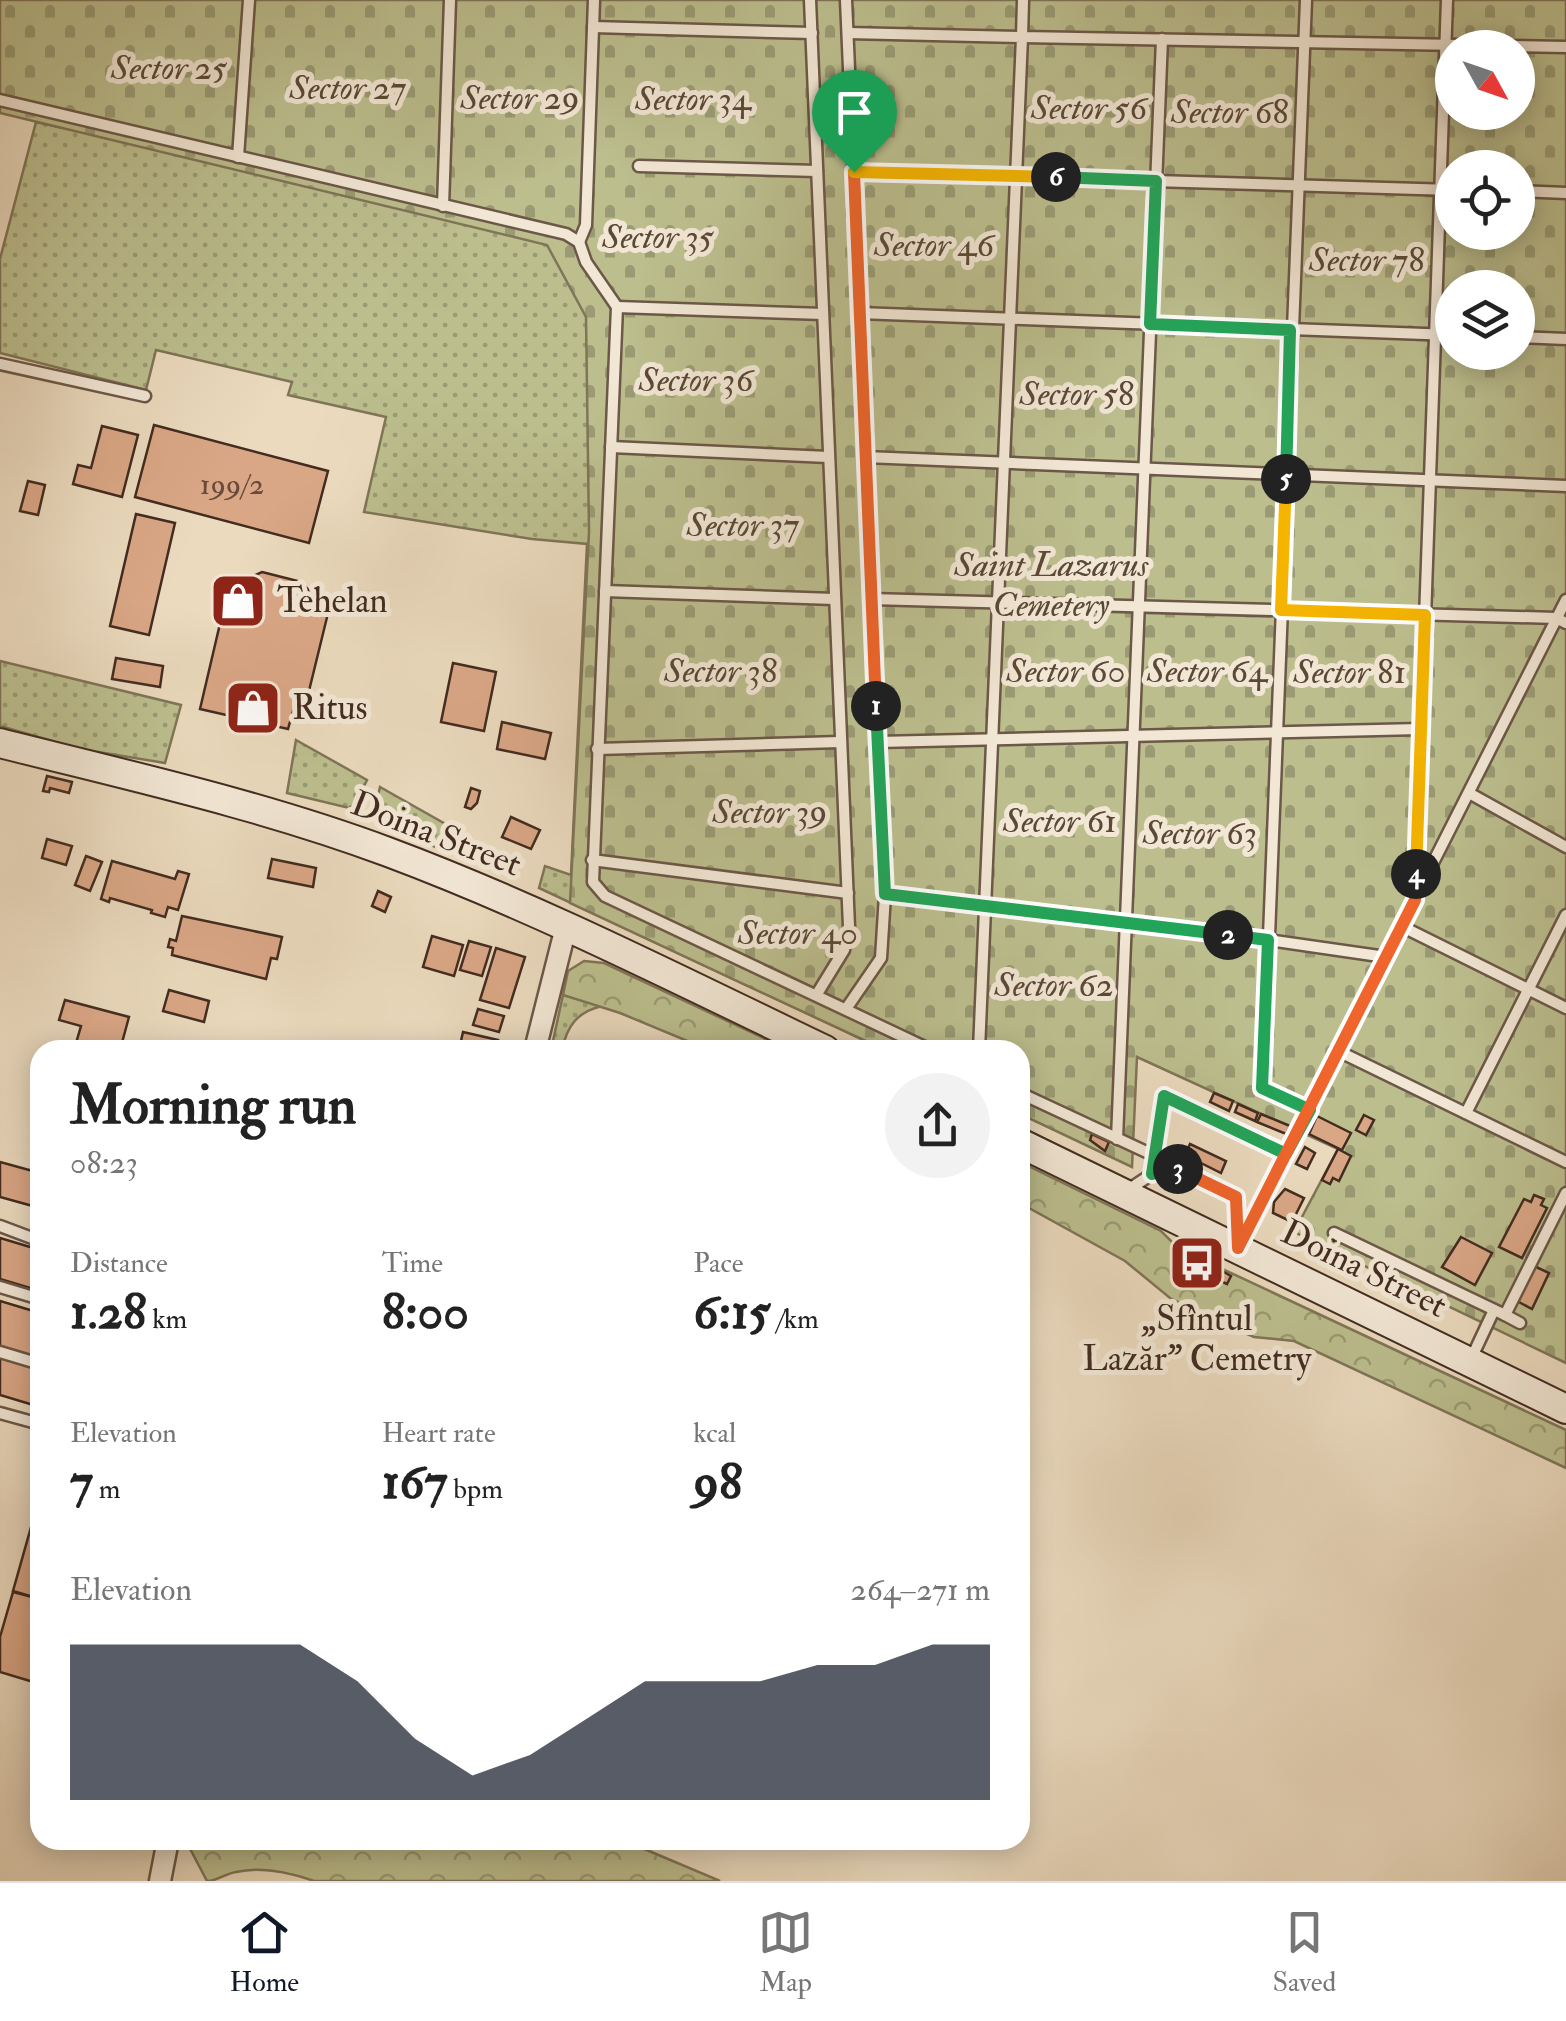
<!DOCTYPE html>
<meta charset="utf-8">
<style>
:root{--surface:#fff;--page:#f2f2f2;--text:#222;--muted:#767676;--line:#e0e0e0;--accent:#111827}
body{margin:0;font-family:"IM FELL Double Pica",serif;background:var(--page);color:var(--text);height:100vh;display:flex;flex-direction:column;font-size:38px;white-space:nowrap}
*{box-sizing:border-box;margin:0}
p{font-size:32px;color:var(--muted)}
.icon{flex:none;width:55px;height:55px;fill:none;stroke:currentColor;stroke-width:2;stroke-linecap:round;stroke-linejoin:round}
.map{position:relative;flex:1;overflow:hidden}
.drawer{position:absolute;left:30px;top:1040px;width:1000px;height:810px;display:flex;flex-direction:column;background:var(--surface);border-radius:30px;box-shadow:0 5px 25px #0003}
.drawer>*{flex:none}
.needle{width:65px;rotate:130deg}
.fabs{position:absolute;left:1435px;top:30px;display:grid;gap:20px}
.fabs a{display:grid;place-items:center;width:100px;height:100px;border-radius:50%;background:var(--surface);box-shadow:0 5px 25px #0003;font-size:50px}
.pin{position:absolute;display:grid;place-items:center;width:85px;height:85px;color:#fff;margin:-102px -42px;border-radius:50% 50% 50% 0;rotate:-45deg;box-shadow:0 0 10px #0007}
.pin .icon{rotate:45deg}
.km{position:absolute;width:50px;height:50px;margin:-25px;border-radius:50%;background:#222;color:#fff;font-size:28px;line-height:50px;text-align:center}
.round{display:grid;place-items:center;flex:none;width:105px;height:105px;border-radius:52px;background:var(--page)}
.overview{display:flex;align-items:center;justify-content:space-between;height:170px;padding:0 40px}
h1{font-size:55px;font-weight:800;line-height:75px}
.stats{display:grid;grid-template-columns:repeat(3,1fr);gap:15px;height:170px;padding:10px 40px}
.stats div{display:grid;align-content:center}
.stats b{font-size:50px;font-weight:800}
.stats small{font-size:28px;font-weight:400}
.stats p{font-size:28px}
.chart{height:280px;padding:20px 40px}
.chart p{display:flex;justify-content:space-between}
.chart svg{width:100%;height:180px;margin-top:10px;fill:var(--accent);opacity:.7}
.tab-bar{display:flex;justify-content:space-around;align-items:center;height:140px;border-top:2px solid var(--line);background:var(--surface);font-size:28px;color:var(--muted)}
.tab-bar a{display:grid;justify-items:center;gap:5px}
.tab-bar .on{color:var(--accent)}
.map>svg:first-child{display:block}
.grass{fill:url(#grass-dots);stroke:#7f7557;stroke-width:2.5}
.forest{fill:url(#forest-crowns);stroke:#7f7557;stroke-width:2.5}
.cemetery{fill:url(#cemetery-stones);stroke:#7f7557;stroke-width:2.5;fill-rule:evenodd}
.building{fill:#daa786;stroke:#422c20;stroke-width:2.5}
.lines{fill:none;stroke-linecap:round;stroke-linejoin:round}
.service-casing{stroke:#6c5848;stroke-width:15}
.minor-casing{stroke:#6c5848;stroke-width:25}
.secondary-casing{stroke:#422c20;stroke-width:32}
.service{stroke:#f2e7d5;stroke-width:10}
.minor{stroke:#f2e7d5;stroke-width:20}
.secondary{stroke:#f2e7d5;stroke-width:28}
.split-1-casing{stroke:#fff;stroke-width:20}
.split-2-casing{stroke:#fff;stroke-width:20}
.split-3-casing{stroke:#fff;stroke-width:20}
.split-4-casing{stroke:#fff;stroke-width:20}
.split-5-casing{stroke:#fff;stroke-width:20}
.split-6-casing{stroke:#fff;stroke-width:20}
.split-7-casing{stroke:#fff;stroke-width:20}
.split-1{stroke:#f0652b;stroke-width:12}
.split-2{stroke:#22a559;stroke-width:12}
.split-3{stroke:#22a559;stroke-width:12}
.split-4{stroke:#f0652b;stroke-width:12}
.split-5{stroke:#f5b400;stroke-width:12}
.split-6{stroke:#22a559;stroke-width:12}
.split-7{stroke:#f5b400;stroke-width:12}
.labels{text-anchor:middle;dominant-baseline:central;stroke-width:10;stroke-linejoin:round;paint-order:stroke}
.number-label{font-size:30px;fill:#684b3a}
.park-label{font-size:35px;font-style:italic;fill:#5a4936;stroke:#f2e7d5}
.poi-label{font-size:35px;fill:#422c20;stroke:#f2e7d5;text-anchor:start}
.street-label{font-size:35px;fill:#422c20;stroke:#f2e7d5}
</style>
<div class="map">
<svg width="1566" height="1881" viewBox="0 0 1566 1881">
<defs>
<pattern id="grass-dots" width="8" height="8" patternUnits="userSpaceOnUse" patternTransform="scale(2.5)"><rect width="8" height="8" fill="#bcbe8e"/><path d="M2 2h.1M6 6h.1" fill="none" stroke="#9a9b74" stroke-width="1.8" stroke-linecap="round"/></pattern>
<pattern id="forest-crowns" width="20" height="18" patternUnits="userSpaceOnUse" patternTransform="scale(2.5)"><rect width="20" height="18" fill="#bcbe8e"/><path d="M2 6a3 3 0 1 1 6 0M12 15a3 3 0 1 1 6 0" fill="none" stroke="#9a9b74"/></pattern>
<pattern id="cemetery-stones" width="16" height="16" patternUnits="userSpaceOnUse" patternTransform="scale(2.5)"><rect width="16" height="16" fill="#bcbe8e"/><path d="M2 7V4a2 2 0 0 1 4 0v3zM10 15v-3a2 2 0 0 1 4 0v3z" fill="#9a9b74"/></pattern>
</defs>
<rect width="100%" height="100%" fill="#ebdabe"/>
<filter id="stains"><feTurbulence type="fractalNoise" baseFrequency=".002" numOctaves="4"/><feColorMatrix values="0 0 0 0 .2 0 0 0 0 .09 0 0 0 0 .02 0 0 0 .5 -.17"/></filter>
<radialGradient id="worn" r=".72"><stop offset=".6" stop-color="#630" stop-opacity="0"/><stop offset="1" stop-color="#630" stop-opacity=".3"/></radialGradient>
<!-- grass -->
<g class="grass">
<path d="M36,122l528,116 321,812 -346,-162 6,-22 26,9 16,-331 -55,-5 -168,-27 22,-95 -98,-22 4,-13 -136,-32 -10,40 -146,-37v-94z"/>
<path d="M0,661l181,44 -16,58 -85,-14 -80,-23z"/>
<path d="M296,740l71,40 -11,23 -7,5 -62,-15z"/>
<path d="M380,787l76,43 -13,20 -65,-26 -4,-9z"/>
<path d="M563,995l39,11c-25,6 -35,20 -40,44h-11z"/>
</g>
<!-- forest -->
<g class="forest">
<path d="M584,961l20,2 185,87h-80l-89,-37 -57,-18 5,-24z"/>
<path d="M1020,1162l141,69 16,16 13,6 -6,11 23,12 7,-11 352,165v38l-272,-127 -40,-4 -42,-18 -42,-21 -45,-37 -105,-58z"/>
<path d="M623,1840l97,41h-406c-25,-9 -52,-15 -78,-9 -12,2 -18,9 -29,9l-21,-40z"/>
</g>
<!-- cemetery -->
<path class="cemetery" d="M0,0h1566v1363l-272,-131 44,-83 -201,-92 -5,110 -112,-53v-64h-135l-315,-147 19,-371 -3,-215 -39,-72 -547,-132zM1452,48h66v64h-66zM1452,168h66v64h-66zM1452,288h66v64h-66z"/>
<!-- building -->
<g class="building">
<path d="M154,425l174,46 -19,72 -174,-46z"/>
<path d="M102,426l36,9 -16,62 -49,-13 5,-19 13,3z"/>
<path d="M28,481l17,4 -7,30 -18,-4z"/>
<path d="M136,514l39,9 -26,112 -39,-9z"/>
<path d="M262,572l40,10 16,20 12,3 -23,94 -10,-2 -9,32 -88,-20 30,-128 8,2z"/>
<path d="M116,658l47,8 -3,21 -48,-8z"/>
<path d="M453,663l43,9 -12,59 -43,-9z"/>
<path d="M502,722l49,11 -6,26 -48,-10z"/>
<path d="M47,776l25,6 -3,11 -19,-5 -1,4 -6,-1z"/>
<path d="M471,788l9,3 -3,12 -6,6 -6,-2z"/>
<path d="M511,817l29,13 -9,19 -29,-12z"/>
<path d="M47,839l25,7 -6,19 -24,-7z"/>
<path d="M86,856l16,6 -12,29 -15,-6z"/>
<path d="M272,859l44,9 -3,19 -45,-9z"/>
<path d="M112,861l63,18 3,-8 11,3 -11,36 -10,-3 -3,10 -14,-4 1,-3 -42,-12 -1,4 -8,-3z"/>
<path d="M378,891l13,6 -6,15 -13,-6z"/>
<path d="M182,916l100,21 -5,22 -6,-1 -5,21 -94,-24 1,-7 -5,-1 2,-8 6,2z"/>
<path d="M432,936l31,9 -9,31 -31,-9z"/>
<path d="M469,941l22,6 -9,29 -22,-6z"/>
<path d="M496,948l29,9 -16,51 -29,-8z"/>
<path d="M169,990l40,11 -5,21 -41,-11z"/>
<path d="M65,1000l64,17 -9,33h-46l7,-24 -22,-6z"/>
<path d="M478,1009l26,7 -5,16 -26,-7z"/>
<path d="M463,1032l35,8 -2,10h-37z"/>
<path d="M1214,1093l19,8 -4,10 -19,-9z"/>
<path d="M1238,1104l20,9 -3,8 -20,-9z"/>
<path d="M1261,1114l29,12 -4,8 -29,-12z"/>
<path d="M1364,1115l10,5 -8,15 -10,-5z"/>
<path d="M1317,1116l34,17 -9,17 -33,-16z"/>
<path d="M1092,1134l17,8 -4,9 -15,-11z"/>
<path d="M1190,1144l36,17 -5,12 -36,-18z"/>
<path d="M1305,1147l10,6 -8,16 -11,-5z"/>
<path d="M1338,1149l13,7 -12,25 -6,-3 -3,6 -8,-4z"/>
<path d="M0,1162l40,11v35l-40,-11z"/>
<path d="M1285,1189l19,9 -12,24 -19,-9 1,-11z"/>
<path d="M1534,1195l10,4 -3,6 6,3 -25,50 -23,-11 25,-48 7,3z"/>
<path d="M1461,1237l31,16 -17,32 -33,-18z"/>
<path d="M0,1238l40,12v41l-40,-12z"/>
<path d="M1190,1253l41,23 -4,8 -43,-20z"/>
<path d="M1534,1266l15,7 -17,36 -15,-8z"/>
<path d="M0,1301l40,12v46l-40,-12z"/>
<path d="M0,1357l40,12v38l-40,-12z"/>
<path d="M35,1513l5,2v84l-27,-8z"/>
<path d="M13,1592l27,7v85l-40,-12v-35z"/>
</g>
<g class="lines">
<!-- service casing -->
<g class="service-casing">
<g id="service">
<path d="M810,0l39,927 -5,23 -27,44"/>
<path d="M846,0l39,895 -4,63 -35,51"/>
<path d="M1023,0l-1,37 544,10"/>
<path d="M1306,0l-43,1088 46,21"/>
<path d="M593,27l219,6"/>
<path d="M848,33l174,4 -43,1013"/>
<path d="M0,100l566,134 13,8 7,20 31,45 -24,575 12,14 326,154"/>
<path d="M238,157l11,-157"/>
<path d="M639,166l178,5"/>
<path d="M854,172l598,18"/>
<path d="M1518,191l48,2"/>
<path d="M443,206l7,-206"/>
<path d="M579,242l7,-17 8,-225"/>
<path d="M617,307l206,7"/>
<path d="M859,313l593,22"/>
<path d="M1518,337l48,2"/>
<path d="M0,364l145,32"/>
<path d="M611,447l217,10"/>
<path d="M865,457l701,29"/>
<path d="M605,591l229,8"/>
<path d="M871,599l685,19 10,5"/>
<path d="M878,742l542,-13"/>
<path d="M597,749l243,-7"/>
<path d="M1469,793l97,54"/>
<path d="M592,860l256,33"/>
<path d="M885,895l383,45 118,17"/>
<path d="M1415,900l32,-900"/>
<path d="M1401,926l165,82"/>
<path d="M1338,1051l228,111"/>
<path d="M1020,1093l135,63"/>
<path d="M1466,1113l100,-198"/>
<path d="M1117,1139l45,-1100"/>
<path d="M1152,1174l12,-78 122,58"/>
<path d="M1125,1192l42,-28 69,33 1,46"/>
<path d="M0,1226l40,15"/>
<path d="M1334,1233l171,82 61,-122"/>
<path d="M1238,1248l328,-648"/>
<path d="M0,1287l40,12"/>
<path d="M1505,1315l15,8"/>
<path d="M0,1352l40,12"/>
<path d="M1471,1359l23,-49"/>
<path d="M0,1413l40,11"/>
</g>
</g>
<!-- minor casing -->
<g class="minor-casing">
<g id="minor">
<path d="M535,1050l31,-123"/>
<path d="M160,1881l8,-41"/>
</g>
</g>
<!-- secondary casing -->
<g class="secondary-casing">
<g id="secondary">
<path d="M0,743c130,33 262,62 388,109 150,56 293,129 437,198"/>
<path d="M1020,1143l546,266"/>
</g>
</g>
<!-- service -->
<use href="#service" class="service"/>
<!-- minor -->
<use href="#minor" class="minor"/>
<!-- secondary -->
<use href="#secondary" class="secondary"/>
</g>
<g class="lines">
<!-- split-1 casing -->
<g class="split-1-casing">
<path id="split-1" d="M854,172l22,534"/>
</g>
<!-- split-2 casing -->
<g class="split-2-casing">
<path id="split-2" d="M876,706l9,188 343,41"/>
</g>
<!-- split-3 casing -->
<g class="split-3-casing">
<path id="split-3" d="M1178,1169l-11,-5 -15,10 12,-78 122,58 24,-44 -48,-22 6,-148 -40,-5"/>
</g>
<!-- split-4 casing -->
<g class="split-4-casing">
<path id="split-4" d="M1178,1169l58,28 2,51 177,-348 1,-26"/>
</g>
<!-- split-5 casing -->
<g class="split-5-casing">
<path id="split-5" d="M1286,479l-5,131 144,5 -9,259"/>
</g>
<!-- split-6 casing -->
<g class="split-6-casing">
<path id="split-6" d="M1056,177l100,4 -6,143 140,6 -4,149"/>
</g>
<!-- split-7 casing -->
<g class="split-7-casing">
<path id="split-7" d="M854,172l202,5"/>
</g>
<!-- split-1 -->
<use href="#split-1" class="split-1"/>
<!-- split-2 -->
<use href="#split-2" class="split-2"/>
<!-- split-3 -->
<use href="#split-3" class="split-3"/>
<!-- split-4 -->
<use href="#split-4" class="split-4"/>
<!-- split-5 -->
<use href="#split-5" class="split-5"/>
<!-- split-6 -->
<use href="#split-6" class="split-6"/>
<!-- split-7 -->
<use href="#split-7" class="split-7"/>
</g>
<!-- icons -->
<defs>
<g id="shop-square" transform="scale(2.875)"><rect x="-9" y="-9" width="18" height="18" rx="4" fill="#8f2418" stroke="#f2e7d5"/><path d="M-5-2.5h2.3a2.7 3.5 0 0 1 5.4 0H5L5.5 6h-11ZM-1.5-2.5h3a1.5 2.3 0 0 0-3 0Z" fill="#fff"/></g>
<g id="bus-square" transform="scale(2.875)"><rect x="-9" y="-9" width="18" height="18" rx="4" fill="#8f2418" stroke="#f2e7d5"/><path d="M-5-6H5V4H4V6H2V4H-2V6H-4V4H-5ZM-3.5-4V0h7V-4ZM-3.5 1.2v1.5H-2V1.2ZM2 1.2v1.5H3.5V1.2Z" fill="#fff"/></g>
</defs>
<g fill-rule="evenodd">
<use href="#shop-square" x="238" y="601"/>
<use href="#shop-square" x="253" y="708"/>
<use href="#bus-square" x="1197" y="1263"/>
</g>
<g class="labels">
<!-- number labels -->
<g class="number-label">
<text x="232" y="484">199/2</text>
</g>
<!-- park labels -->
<g class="park-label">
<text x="169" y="68">Sector 25</text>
<text x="348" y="88">Sector 27</text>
<text x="520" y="98">Sector 29</text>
<text x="693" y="99">Sector 34</text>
<text x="1089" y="108">Sector 56</text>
<text x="1230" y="112">Sector 68</text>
<text x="658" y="237">Sector 35</text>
<text x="934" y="245">Sector 46</text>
<text x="1367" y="260">Sector 78</text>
<text x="696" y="380">Sector 36</text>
<text x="1077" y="394">Sector 58</text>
<text x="743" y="525">Sector 37</text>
<text x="1051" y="565">Saint Lazarus<tspan x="1051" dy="40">Cemetery</tspan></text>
<text x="721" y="671">Sector 38</text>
<text x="1066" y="671">Sector 60</text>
<text x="1207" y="671">Sector 64</text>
<text x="1350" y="672">Sector 81</text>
<text x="770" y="812">Sector 39</text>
<text x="1060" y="821">Sector 61</text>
<text x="1200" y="833">Sector 63</text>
<text x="798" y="933">Sector 40</text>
<text x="1054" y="985">Sector 62</text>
</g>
<!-- poi labels -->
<g class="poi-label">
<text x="277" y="601">Tehelan</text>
<text x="292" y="708">Ritus</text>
<text x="1197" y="1319" text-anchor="middle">„Sfîntul<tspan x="1197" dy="40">Lazăr” Cemetry</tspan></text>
</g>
<!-- street labels -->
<g class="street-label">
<text transform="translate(436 834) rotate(21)">Doina Street</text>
<text transform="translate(1364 1269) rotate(26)">Doina Street</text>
</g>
</g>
<rect width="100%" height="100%" filter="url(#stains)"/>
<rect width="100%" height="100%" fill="url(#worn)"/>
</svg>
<div class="fabs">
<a><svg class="needle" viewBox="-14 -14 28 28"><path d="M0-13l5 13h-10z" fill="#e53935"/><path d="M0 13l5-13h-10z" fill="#767676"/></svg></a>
<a><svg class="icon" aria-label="locate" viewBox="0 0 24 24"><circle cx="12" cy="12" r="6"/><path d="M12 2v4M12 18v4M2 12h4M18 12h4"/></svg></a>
<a><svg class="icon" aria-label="layers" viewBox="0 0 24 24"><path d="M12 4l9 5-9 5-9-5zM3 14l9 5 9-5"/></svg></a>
</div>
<div class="pin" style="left:854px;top:172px;background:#1e9e55"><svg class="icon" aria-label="arrive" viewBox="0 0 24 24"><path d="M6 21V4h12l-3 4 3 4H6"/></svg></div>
<b class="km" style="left:876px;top:706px">1</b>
<b class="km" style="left:1228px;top:935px">2</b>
<b class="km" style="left:1178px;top:1169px">3</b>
<b class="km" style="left:1416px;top:874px">4</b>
<b class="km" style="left:1286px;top:479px">5</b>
<b class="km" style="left:1056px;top:177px">6</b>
<section class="drawer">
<div class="overview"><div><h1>Morning run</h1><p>08:23</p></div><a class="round"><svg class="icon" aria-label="share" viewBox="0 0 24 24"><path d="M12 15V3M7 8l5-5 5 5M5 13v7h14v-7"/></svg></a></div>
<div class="stats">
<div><p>Distance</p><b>1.28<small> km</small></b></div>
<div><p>Time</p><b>8:00</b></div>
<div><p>Pace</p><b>6:15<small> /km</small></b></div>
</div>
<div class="stats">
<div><p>Elevation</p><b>7<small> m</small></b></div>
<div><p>Heart rate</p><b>167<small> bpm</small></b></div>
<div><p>kcal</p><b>98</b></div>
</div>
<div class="chart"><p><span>Elevation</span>264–271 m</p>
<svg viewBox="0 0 160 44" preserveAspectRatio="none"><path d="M0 44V6L10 6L20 6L30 6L40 6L50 15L60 29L70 38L80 33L90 24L100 15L110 15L120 15L130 11L140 11L150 6L160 6V44z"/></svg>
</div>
</section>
</div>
<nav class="tab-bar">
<a class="on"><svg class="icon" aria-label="home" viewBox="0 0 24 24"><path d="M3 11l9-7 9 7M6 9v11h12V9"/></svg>Home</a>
<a><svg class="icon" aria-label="map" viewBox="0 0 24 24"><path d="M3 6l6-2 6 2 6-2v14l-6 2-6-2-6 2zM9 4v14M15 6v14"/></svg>Map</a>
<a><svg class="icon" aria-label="saved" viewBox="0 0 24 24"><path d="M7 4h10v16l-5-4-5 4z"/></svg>Saved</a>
</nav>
